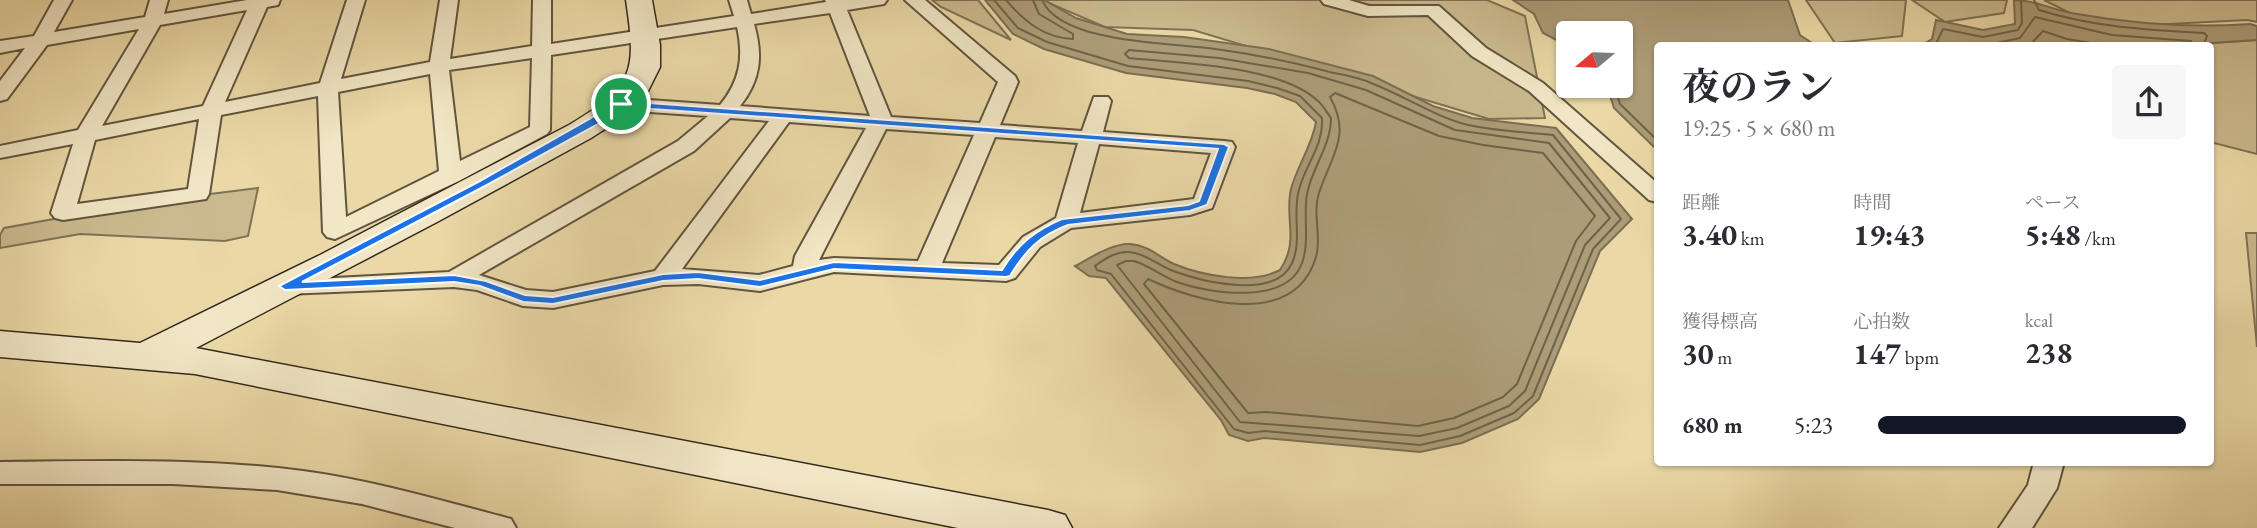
<!DOCTYPE html>
<html lang="ja">
<meta charset="utf-8">
<style>
:root{--surface:#fff;--page:#f7f7f7;--text:#2b2b33;--muted:#7c7c81;--accent:#111827}
body{margin:0;font-family:"EB Garamond","Noto Serif JP",serif;background:var(--page);color:var(--text);height:100vh;display:flex;flex-direction:column;font-size:26px;white-space:nowrap}
*{box-sizing:border-box;margin:0}
p{font-size:23px;color:var(--muted)}
.icon{flex:none;width:38px;height:38px;fill:none;stroke:currentColor;stroke-width:2;stroke-linecap:round;stroke-linejoin:round}
.map{position:relative;flex:1;overflow:hidden}
.sheet{position:absolute;left:1654px;top:42px;width:560px;height:424px;display:flex;flex-direction:column;background:var(--surface);border-radius:7px;box-shadow:0 2px 5px #0004}
.sheet>*{flex:none}
.needle{width:46px;rotate:251deg}
.tools{position:absolute;left:1556px;top:21px;display:grid;gap:14px}
.tools a{display:grid;place-items:center;width:77px;height:77px;border-radius:7px;background:var(--surface);box-shadow:0 2px 5px #0004;font-size:35px}
.pin{position:absolute;display:grid;place-items:center;width:60px;height:60px;color:#fff;margin:-30px;border:4px solid #fff;border-radius:50%;box-shadow:0 2px 7px #0007}
.round{display:grid;place-items:center;flex:none;width:74px;height:74px;border-radius:7px;background:var(--page)}
.headline{display:flex;align-items:center;justify-content:space-between;height:119px;padding:0 28px}
h1{font-size:38px;font-weight:700;line-height:52px}
.stats{display:grid;grid-template-columns:repeat(3,1fr);gap:10px;height:119px;padding:7px 28px}
.stats div{display:grid;align-content:center}
.stats b{font-size:30px;font-weight:700}
.stats small{font-size:19px;font-weight:400}
.stats p{font-size:19px}
ul{padding:0 28px;list-style:none;font-size:23px}
li{display:grid;grid-template-columns:112px 84px 1fr;align-items:center;height:52px}
li i{height:18px;border-radius:9px;background:var(--accent)}
.map>svg:first-child{display:block}
.green{fill:#cbba8f;stroke:#7f7256;stroke-width:2}
.water{fill:#ac9c77;stroke:#7c6e53;stroke-width:2}
.lines{fill:none;stroke-linecap:round;stroke-linejoin:round}
.shore{stroke:#70624a;stroke-width:2}
.street-casing{stroke:#61553f;stroke-width:4}
.secondary-casing{stroke:#33291d;stroke-width:3}
.street{fill:#f1e6c5;fill-rule:evenodd}
.secondary{fill:#f1e6c5;fill-rule:evenodd}
.route{fill:#1a73e8;stroke:#fff;stroke-width:2;fill-rule:evenodd}
</style>
<div class="map">
<svg width="2257" height="528" viewBox="0 0 2257 528">
<rect width="100%" height="100%" fill="#ead8a6"/>
<filter id="stains"><feTurbulence type="fractalNoise" baseFrequency=".00286" numOctaves="4"/><feColorMatrix values="0 0 0 0 .2 0 0 0 0 .09 0 0 0 0 .02 0 0 0 .5 -.17"/></filter>
<radialGradient id="worn" r=".72"><stop offset=".6" stop-color="#630" stop-opacity="0"/><stop offset="1" stop-color="#630" stop-opacity=".3"/></radialGradient>
<!-- green -->
<g class="green">
<path d="M932,0h46l33,40 -70,-33z"/>
<path d="M1042,0h445l38,16 20,102 -56,1 -296,-89 -88,-3z"/>
<path d="M1806,0h100l-4,36 -67,7z"/>
<path d="M1912,0h95l-3,13 -59,9z"/>
<path d="M2044,0h213v22l-10,-2 -98,5 -77,-11z"/>
<path d="M2257,40v114l-47,-12v-96h-109l8,-4 73,3z"/>
<path d="M258,188l-10,48 -23,5 -145,-7 -80,14v-13l4,-7 150,-27z"/>
<path d="M2246,233h11v114z"/>
</g>
<!-- water -->
<g class="water">
<path d="M985,0h59l32,18 51,16 57,3 85,12 104,27 60,30 39,12 84,10 76,91 -32,32 -61,148 -21,20 -56,24 -42,9 -156,-14 -16,3 -19,-6 -8,-15 -115,-142 -17,-2 -14,-10c15,-8 38,-23 55,-22 18,1 29,13 44,20 29,12 78,21 106,6 20,-30 4,-51 11,-81 6,-23 21,-43 25,-67l-20,-20 -21,-8 -28,-6 -121,-15 -82,-24 -31,-15z"/>
<path d="M1513,0h275l12,35 15,10 -158,1v104l-43,-42 -7,-22h13v-53h-52v13l-25,-13 -9,-19z"/>
<path d="M2014,0c23,0 40,11 63,14 57,10 114,14 173,10l7,2v14l-75,5 -72,-2 -6,3 -182,-1 10,-6 4,-19 47,10 32,-6z"/>
</g>
<g class="lines">
<!-- shore -->
<g class="shore">
<path d="M994,0l24,28 29,14 81,24 120,15 29,7 23,8 22,22c2,29 -19,49 -24,76 -5,23 4,47 -6,69 -16,37 -89,19 -119,8 -14,-5 -28,-18 -44,-19 -13,-1 -24,7 -34,14l2,4 14,4 123,155 14,4 17,-2 155,14 40,-9 54,-23 19,-17 60,-147 28,-30 -68,-84c-28,-3 -57,-4 -85,-10 -35,-9 -63,-29 -97,-42 -13,-6 -28,-8 -41,-11 -38,-10 -76,-18 -115,-23 -41,-6 -154,-5 -173,-49"/>
<path d="M1006,0c18,21 38,38 67,39v-5l-34,-20 -6,-14"/>
<path d="M2034,0l5,10c54,17 109,20 165,23l3,3 -4,10"/>
<path d="M1935,46l8,-17 40,8 35,-7 4,-7 -1,-23"/>
<path d="M1983,46l37,-8 15,-21 77,18 79,6 3,5"/>
<path d="M2029,46l14,-15 24,8 42,7"/>
<path d="M1129,50l90,8 89,15 58,17 89,40 94,13 61,75 -25,27 -60,146 -16,15 -52,22 -38,8 -179,-14 -123,-157 9,-4h8c16,5 28,15 43,21 34,12 110,23 125,-19 8,-22 1,-47 5,-69 5,-27 24,-48 24,-76 -4,-5 -8,-13 -13,-17 -39,-36 -138,-38 -189,-43l-4,-4z"/>
<path d="M1614,86l6,18 37,36"/>
<path d="M1335,93l104,43 44,9 60,8 52,63 -19,25 -59,143 -14,13 -49,21 -36,8 -151,-14 -19,1 -104,-129 4,-5c49,23 146,51 168,-22 6,-21 -4,-43 3,-64 12,-37 33,-57 11,-96z"/>
</g>
<!-- street casing -->
<g class="street-casing">
<g id="street">
<path d="M54,0h18l-18,32 91,-15 5,-17h18l-4,14 83,-14h33l-2,5 -11,2 -42,95 95,-19 27,-83h18l-24,79 89,-17 10,-62h18l-8,59 82,-13 1,-46h18v44l183,-28 -5,-16h18l4,14 75,-12 -1,-2h62l-3,4 -37,6 44,107 89,6 18,-41 -93,-82h20l90,76 3,6 -18,43 82,6 12,-34h14l3,4 -8,31 121,9 8,1 3,5 -23,61 -22,7 -119,13 -31,19 -25,31 -9,3 -172,-9 -74,19 -62,-7 -35,1 -110,23 -30,-2 -46,-16 -23,-3 -168,7 -9,-3 -4,-5 4,-5 172,-9 229,-131 30,-25 -87,-6 -7,-2 -3,-4 3,-4 7,-2 99,7c20,-24 24,-48 17,-78l-186,28 -1,75 -3,4 -88,47 -124,58 -8,-2 -4,-5 -5,-136 -97,19 -12,79 -3,5 -143,21 -8,-2 -4,-5 22,-69 -73,14v-12l78,-16 61,-101 -92,16 -40,54 -7,2v-20l25,-33 -25,5v-12l34,-5zM247,10l-44,96 -101,20 58,-101zM830,13l40,103 -130,-10c21,-26 23,-51 14,-82zM532,58l-2,69 -70,34 -11,-91zM430,74l9,97 -93,46 -8,-125zM730,118l39,3 -114,150 -102,21 -27,-2 -47,-15 215,-124zM199,119l-11,70 -111,15 18,-64zM789,122l77,6 -71,128 -2,10 -34,9 -77,-6zM886,129l88,6 -56,126 -84,-3 -15,2zM995,137l83,6 -22,75 -33,19 -24,28 -57,-2zM1099,144l112,9 -17,46 -114,14z"/>
<path d="M1321,0h28l20,6h70l47,42 57,35 114,100v19l-8,-2 -120,-109 -57,-35 -44,-41 -60,1 -44,-12z"/>
<path d="M0,462c101,-1 203,-4 303,9 67,9 132,28 197,45l11,3 5,9h-61l-93,-24 -85,-14 -104,-6h-173z"/>
<path d="M2034,462h30l-7,26 -25,40h-33l29,-43z"/>
</g>
</g>
<!-- secondary casing -->
<g class="secondary-casing">
<path id="secondary" d="M626,0h26l8,45v22l-13,26 -25,25 -31,20 -154,84 -241,126 852,162 17,5 7,13h-114l-763,-154 -195,-17v-26l140,12 180,-88 249,-130c65,-39 68,-52 57,-125z"/>
</g>
<!-- street -->
<use href="#street" class="street"/>
<!-- secondary -->
<use href="#secondary" class="secondary"/>
</g>
<!-- route -->
<path class="route" d="M621,101l603,43 5,3 -22,58 -17,6 -122,14c-29,11 -42,25 -58,51l-4,1 -172,-8 -74,18 -62,-8 -35,2 -110,23 -30,-2 -43,-16 -26,-4 -169,8 -6,-4 199,-104zM623,107l595,42 -19,52 -11,4 -126,14c-27,11 -45,26 -60,51l-168,-8 -74,18 -62,-8 -35,2 -110,23 -28,-2 -39,-14 -32,-6 -152,7 183,-96 117,-64z"/>
<rect width="100%" height="100%" filter="url(#stains)"/>
<rect width="100%" height="100%" fill="url(#worn)"/>
</svg>
<div class="tools">
<a><svg class="needle" viewBox="-14 -14 28 28"><path d="M0-13l5 13h-10z" fill="#e53935"/><path d="M0 13l5-13h-10z" fill="#7c7c81"/></svg></a>
</div>
<div class="pin" style="left:621px;top:104px;background:#1e9e55"><svg class="icon" aria-label="arrive" viewBox="0 0 24 24"><path d="M6 21V4h12l-3 4 3 4H6"/></svg></div>
<section class="sheet">
<div class="headline"><div><h1>夜のラン</h1><p>19:25 · 5 × 680 m</p></div><a class="round"><svg class="icon" aria-label="share" viewBox="0 0 24 24"><path d="M12 15V3M7 8l5-5 5 5M5 13v7h14v-7"/></svg></a></div>
<div class="stats">
<div><p>距離</p><b>3.40<small> km</small></b></div>
<div><p>時間</p><b>19:43</b></div>
<div><p>ペース</p><b>5:48<small> /km</small></b></div>
</div>
<div class="stats">
<div><p>獲得標高</p><b>30<small> m</small></b></div>
<div><p>心拍数</p><b>147<small> bpm</small></b></div>
<div><p>kcal</p><b>238</b></div>
</div>
<ul>
<li><b>680 m</b>5:23<i style="width:100%"></i></li>
</ul>
</section>
</div>
